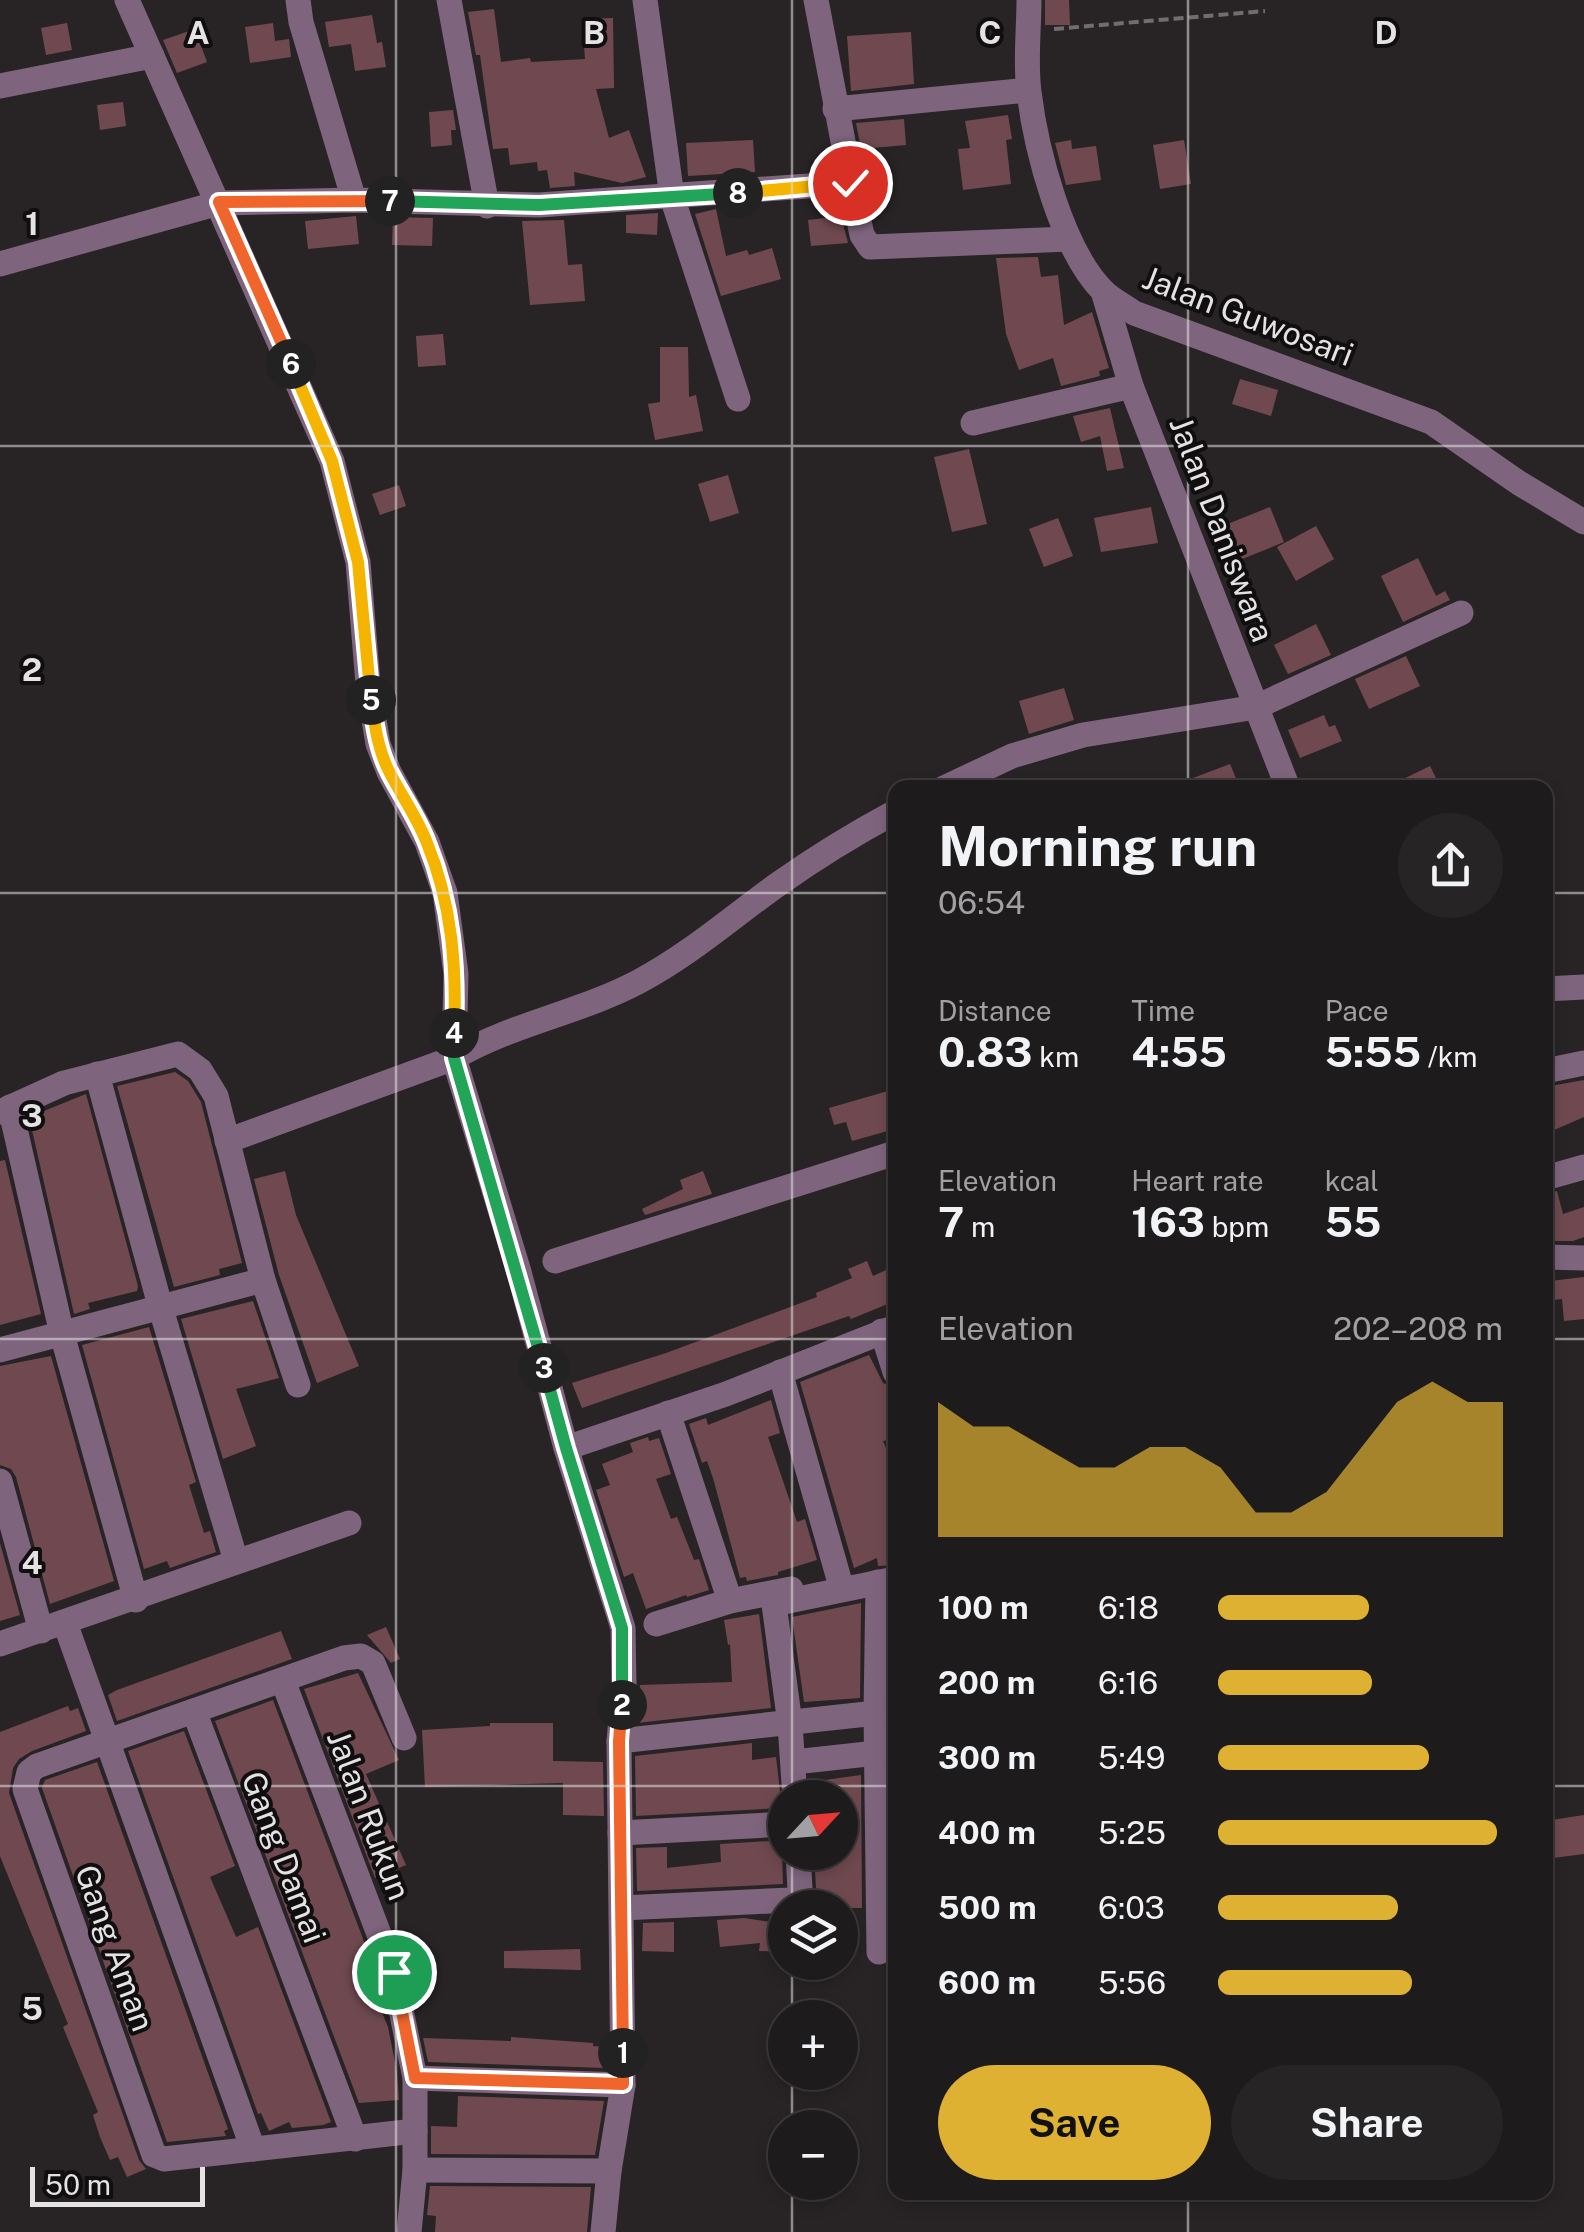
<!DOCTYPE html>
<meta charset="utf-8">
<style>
:root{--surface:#1e1b1c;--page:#262425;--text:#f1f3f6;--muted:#a1a1a3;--line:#3c393b;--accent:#deb133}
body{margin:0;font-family:"Public Sans",sans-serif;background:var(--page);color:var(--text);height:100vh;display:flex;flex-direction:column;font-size:38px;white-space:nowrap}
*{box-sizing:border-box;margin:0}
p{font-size:32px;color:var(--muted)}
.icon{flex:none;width:55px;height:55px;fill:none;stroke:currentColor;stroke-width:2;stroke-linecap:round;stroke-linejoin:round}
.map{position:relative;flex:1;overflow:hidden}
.side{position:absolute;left:888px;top:780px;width:665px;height:1420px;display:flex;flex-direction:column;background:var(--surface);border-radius:20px;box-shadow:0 5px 15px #0003,0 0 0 2px var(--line)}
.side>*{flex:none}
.needle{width:65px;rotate:64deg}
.tools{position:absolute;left:768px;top:1780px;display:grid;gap:20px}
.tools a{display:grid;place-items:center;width:90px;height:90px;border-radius:50%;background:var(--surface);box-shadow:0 5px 15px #0003,0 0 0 2px var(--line);font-size:50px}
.scale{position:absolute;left:30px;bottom:25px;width:175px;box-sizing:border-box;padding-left:10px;border:5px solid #e5e2e4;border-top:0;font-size:28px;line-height:35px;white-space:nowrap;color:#e5e2e4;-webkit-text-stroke:8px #100e0f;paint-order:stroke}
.pin{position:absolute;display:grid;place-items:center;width:85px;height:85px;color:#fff;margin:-42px;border:5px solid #fff;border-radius:50%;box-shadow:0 2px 10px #0007}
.km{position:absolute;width:50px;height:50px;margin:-25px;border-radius:50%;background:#222;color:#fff;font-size:28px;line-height:50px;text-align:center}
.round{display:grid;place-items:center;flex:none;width:105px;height:105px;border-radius:52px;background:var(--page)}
.summary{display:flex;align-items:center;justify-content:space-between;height:170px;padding:0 50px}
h1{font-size:55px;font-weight:700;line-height:75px}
.stats{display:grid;grid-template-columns:repeat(3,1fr);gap:15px;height:170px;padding:10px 50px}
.stats div{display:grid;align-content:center}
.stats b{font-size:42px;font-weight:700}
.stats small{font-size:28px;font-weight:400}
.stats p{font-size:28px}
.chart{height:280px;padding:20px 50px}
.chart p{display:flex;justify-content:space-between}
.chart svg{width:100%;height:180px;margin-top:10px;fill:var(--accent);opacity:.7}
.action{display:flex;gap:20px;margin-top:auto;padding:20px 50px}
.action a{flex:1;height:115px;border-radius:60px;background:var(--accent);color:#111;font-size:40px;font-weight:700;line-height:115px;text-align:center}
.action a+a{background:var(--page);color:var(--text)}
ul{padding:0 50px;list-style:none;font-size:32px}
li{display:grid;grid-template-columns:160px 120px 1fr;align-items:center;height:75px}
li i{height:25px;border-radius:12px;background:var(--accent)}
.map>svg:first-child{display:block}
.building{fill:#704950}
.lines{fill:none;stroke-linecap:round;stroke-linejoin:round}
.path{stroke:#726e70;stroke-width:4;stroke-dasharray:10 5;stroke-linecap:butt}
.minor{stroke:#7f647d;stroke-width:25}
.split-1-casing{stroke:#fff;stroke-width:20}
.split-2-casing{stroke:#fff;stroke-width:20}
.split-3-casing{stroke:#fff;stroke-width:20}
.split-4-casing{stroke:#fff;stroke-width:20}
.split-5-casing{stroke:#fff;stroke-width:20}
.split-6-casing{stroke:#fff;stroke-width:20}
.split-7-casing{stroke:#fff;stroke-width:20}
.split-8-casing{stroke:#fff;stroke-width:20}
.split-9-casing{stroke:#fff;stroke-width:20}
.split-1{stroke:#f0652b;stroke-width:12}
.split-2{stroke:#f0652b;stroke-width:12}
.split-3{stroke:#22a559;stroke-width:12}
.split-4{stroke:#22a559;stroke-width:12}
.split-5{stroke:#f5b400;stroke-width:12}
.split-6{stroke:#f5b400;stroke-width:12}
.split-7{stroke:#f0652b;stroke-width:12}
.split-8{stroke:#22a559;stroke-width:12}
.split-9{stroke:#f5b400;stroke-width:12}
.grid{fill:none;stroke:#e5e2e4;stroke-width:2.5;stroke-opacity:0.55}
.labels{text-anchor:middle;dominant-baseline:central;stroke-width:8;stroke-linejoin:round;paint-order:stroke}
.street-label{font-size:32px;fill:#e5e2e4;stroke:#100e0f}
.grid-label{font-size:32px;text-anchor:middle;font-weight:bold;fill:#e5e2e4;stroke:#100e0f;stroke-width:8;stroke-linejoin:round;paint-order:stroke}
</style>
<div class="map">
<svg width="1584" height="2232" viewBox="0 0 1584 2232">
<rect width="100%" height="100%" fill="#282426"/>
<!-- building -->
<g class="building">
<path d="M1045,0h24l1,25h-25z"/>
<path d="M494,9l7,53 29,-4 1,4 54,-3 -3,-40 31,-1 1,70 -18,1 13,49 20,-8 17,47 -24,6 -48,-11 1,14 -25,2 -3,-18 -9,1 -1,-9 -27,3 -2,-17 -15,1 -13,-94h-4l-8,-43z"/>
<path d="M372,15l5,28 5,-1 4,25 -31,4 -4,-27 -22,3 -4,-25z"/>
<path d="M67,23l5,27 -26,5 -5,-27z"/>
<path d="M273,23l2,18 14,-2 2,18 -41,6 -5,-36z"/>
<path d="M195,29l12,33 -30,11 -14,-33z"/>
<path d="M911,32l3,52 -63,7 -4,-55z"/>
<path d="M123,102l3,24 -26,4 -3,-25z"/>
<path d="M453,110l3,20h-5l1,15 -21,2 -2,-35z"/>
<path d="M1008,115l4,24 -6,1 5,44 -48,6 -5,-41 12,-1 -5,-27z"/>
<path d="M904,119l2,26 -45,4 -5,-26z"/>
<path d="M753,140l2,32 -67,4 -2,-33z"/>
<path d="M1071,140l1,9 24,-3 5,34 -35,5 -11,-42z"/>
<path d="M1184,140l7,44 -31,5 -7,-44z"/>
<path d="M716,209l10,47 21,-6 2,5 23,-7 9,31 -60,17 -26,-82z"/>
<path d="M658,213l-1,22 -31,-2v-18z"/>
<path d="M356,216l3,28 -51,5 -3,-28z"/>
<path d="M841,216l7,27 -37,3 -3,-26z"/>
<path d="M393,217l40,1 -1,28 -40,-1z"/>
<path d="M564,220l4,45 14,-1 3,37 -55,4 -8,-84z"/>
<path d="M1038,257l3,20 17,-2 6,50 28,-13 17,56 -10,3 1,5 -39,10 -8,-28 -34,12 -13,-36 -10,-76z"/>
<path d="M443,334l3,31 -28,2 -2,-31z"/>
<path d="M660,347h28l1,50 7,-2 7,36 -48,9 -7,-36 12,-2z"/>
<path d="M1240,379l38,11 -7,26 -39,-12z"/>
<path d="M1110,408l14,60 -17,3 -7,-35 -19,6 -8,-26z"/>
<path d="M969,449l18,75 -35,8 -18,-75z"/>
<path d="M728,475l11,38 -29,9 -12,-38z"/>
<path d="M399,485l7,21 -26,9 -8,-21z"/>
<path d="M1151,507l7,36 -57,9 -7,-34z"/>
<path d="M1270,507l14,35 -44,18 -15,-35z"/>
<path d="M1058,518l15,38 -29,11 -15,-38z"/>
<path d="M1316,526l18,33 -38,22 -19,-34z"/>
<path d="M1418,558l18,38 9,-5 5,9 -47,22 -22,-46z"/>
<path d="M1316,624l15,31 -43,19 -14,-29z"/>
<path d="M1406,656l14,30 -51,23 -14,-30z"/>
<path d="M1064,688l10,32 -45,14 -10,-33z"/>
<path d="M1324,715l5,12 6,-2 7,16 -42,17 -12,-28z"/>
<path d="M1230,764l10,24h-67l-1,-2z"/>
<path d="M1430,766l11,22h-56z"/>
<path d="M175,1072l13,9 13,21 41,161 -23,6 1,6 -46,12 -57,-201z"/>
<path d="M1584,1080v37l-39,17v-47z"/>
<path d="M895,1089v40l-43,12 -6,-19 -12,3 -5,-17z"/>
<path d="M86,1094l52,192 -1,5 -49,12 2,6 -16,5 -45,-197z"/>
<path d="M5,1160l36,154 -41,11v-164z"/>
<path d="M285,1171l11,44 63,151 -42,17 -38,-108 -25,-96z"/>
<path d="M703,1171l9,23 -67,21 -3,-6 41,-20 -3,-9z"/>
<path d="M1557,1191l6,23 21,-7v30l-11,4h-28v-47z"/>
<path d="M867,1261l6,15 22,-10v35l-44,18 -2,-3 -267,92 -10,-25 94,-30 151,-56 -1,-4 36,-15 -4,-9z"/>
<path d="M1584,1277v42l-20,2 -2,-22 -10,1 -2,-19z"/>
<path d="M253,1301l26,77 -43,11 20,57 -33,13 -42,-140z"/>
<path d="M149,1327l47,155 -7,3 15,48 6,-2 6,21 -46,16 -3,-7 -23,8 -62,-224z"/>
<path d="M869,1355l14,28 12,5v51l-12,2 12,28v96l-17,1 -1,-8 -23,10 -54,-186z"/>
<path d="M51,1356l63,225 -64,23 -34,-127 -5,-8 -11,-4v-99z"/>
<path d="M771,1400l9,33 -12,4 29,85 8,-3 12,41 -39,12v3l-31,6 -1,-4 -6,1 -27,-100 -6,-17 -5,2 -13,-39 17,-6 2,7z"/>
<path d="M648,1437l1,4 10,-3 12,36 -15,5 15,40 6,-2 17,43 5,-1 10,31 -22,7 -1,-2 -40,14 -13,-36 -9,4 -28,-87 14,-5 -8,-21 31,-12 -3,-9z"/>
<path d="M0,1543l20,72 -20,6z"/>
<path d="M861,1603l-1,95 -56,4 -12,-85z"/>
<path d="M759,1614l12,94 -134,15 3,-38 92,-3 -2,-38 -2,1 -4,-25z"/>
<path d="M386,1627l14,32 -9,4 -24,-28z"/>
<path d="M281,1631l11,28 -175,62 -9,-26 9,-5z"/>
<path d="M358,1673l41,87 -33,14 40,91 -31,13 -71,-189z"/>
<path d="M273,1700l104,276 4,16 -6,3 13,32 9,46 2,27 -40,3 -144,-382z"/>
<path d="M68,1706l2,5 8,-3 8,23 -54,20 -13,8 -6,9 -4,25 130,367 7,9 -19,8 -9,-20 -8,3 -10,-23 -7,-22 5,-3 -35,-85 5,-3 -68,-168v-124z"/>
<path d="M490,1723h63v38l50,1 1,54 -41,-1v-32l-138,4 -3,-57 68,-4z"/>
<path d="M184,1731l51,135 -25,11 26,60 22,-10 73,195 -8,3 -31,3 -3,-6 -20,9 -8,-18 -3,1 -130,-363z"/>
<path d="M752,1743v17l24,-3 6,51 -146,8 -1,-60z"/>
<path d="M97,1762l131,367 -4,2 2,5 -59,6 -125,-354 3,-8z"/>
<path d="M861,1775l1,133h-54l8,-19 -2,-37h27l-1,-54h-29l-1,-16z"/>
<path d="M1584,1815v39l-39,5v-38z"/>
<path d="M785,1840l-3,13 1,31 -146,7 -1,-43 31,-1v21l54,-6 -1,-18z"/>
<path d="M744,1918l41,6v28l-26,-1 1,-8 -40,4 -3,-27z"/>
<path d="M674,1922v30l-32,-1 1,-28z"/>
<path d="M580,1949l1,21 -77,-2v-17z"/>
<path d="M511,2037l82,6v3l13,1 1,21 -179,-6 -5,-24 88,3z"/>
<path d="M458,2096l146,5 -9,54 -164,-1v-28l26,1z"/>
<path d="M430,2186l161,1 -4,45h-152l1,-16 -9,-1z"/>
</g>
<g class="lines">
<!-- path -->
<path class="path" d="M1054,29l211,-18"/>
<!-- minor -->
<g class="minor">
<path d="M127,0l205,461 26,101 10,122 10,60 11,28 38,70 18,51 11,81 -2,84"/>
<path d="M298,0l3,22 53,178"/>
<path d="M449,0l38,206"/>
<path d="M645,0l27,197 66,202"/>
<path d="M816,0l35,183 11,52 8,12 199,-8"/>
<path d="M1029,0c0,30 -4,62 0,92 7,58 33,158 74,199 9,9 22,15 31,22l297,109 88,61 65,39"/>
<path d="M0,86l152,-30"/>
<path d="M835,109l193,-19"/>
<path d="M0,264l219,-61 135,-3 185,5 312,-22"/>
<path d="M1103,291l28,95 157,402"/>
<path d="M973,423l158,-37"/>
<path d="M944,788l68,-32 71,-21 173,-28 205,-94"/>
<path d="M1545,989l39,-2"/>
<path d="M454,1058c57,-34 125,-45 184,-76 51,-27 93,-64 139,-97 38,-27 77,-51 118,-73"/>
<path d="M1545,1071l39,-8"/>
<path d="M97,1074l64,235 75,252"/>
<path d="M10,1107l52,227 74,266"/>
<path d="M0,1112l64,-29 114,-29 22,16 16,26 47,184 -263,70"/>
<path d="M227,1141l227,-83 65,214 47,176 57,180 1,57 -5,56 4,344 -14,86 -6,61"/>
<path d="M1545,1178l39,-11"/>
<path d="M1545,1257l39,1"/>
<path d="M555,1261l340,-108"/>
<path d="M263,1280l35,105"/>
<path d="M882,1331l13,41"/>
<path d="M780,1372l59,207"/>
<path d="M668,1413l62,188"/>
<path d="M566,1448l160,-54 169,-67"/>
<path d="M0,1481l41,150"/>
<path d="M878,1582l-2,131 3,239"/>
<path d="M65,1623l188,526"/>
<path d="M656,1624l74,-23 61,-12"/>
<path d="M0,1644l349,-121"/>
<path d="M283,1681l110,290 22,107v92l-6,62"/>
<path d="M194,1711l161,428"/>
<path d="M404,1738l-31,-75 -12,-7 -17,2 -307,108 -8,6 -4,17 129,366 10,4 251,-28"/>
<path d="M619,1741l257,-28"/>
<path d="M794,1762l101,-11"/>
<path d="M795,1798l-5,-74 -16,-120 116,-24"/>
<path d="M620,1833l165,-9"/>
<path d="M622,1908l169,-8 6,-3 3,-8 -2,-37"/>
<path d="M415,2078l208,7"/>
<path d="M415,2170l194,1"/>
</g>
</g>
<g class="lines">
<!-- split-1 casing -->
<g class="split-1-casing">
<path id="split-1" d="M394,1972l21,106 208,6v-31"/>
</g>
<!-- split-2 casing -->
<g class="split-2-casing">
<path id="split-2" d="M622,1705l-3,36 4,312"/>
</g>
<!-- split-3 casing -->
<g class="split-3-casing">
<path id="split-3" d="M544,1368l22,80 56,180v77"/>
</g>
<!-- split-4 casing -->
<g class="split-4-casing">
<path id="split-4" d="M454,1033v25l90,310"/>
</g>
<!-- split-5 casing -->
<g class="split-5-casing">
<path id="split-5" d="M371,700c4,26 7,52 20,75 12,23 27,44 36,68 25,61 30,125 27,190"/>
</g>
<!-- split-6 casing -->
<g class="split-6-casing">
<path id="split-6" d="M291,364l41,97 26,101 13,138"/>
</g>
<!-- split-7 casing -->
<g class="split-7-casing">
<path id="split-7" d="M291,364l-72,-162 171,-1"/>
</g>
<!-- split-8 casing -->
<g class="split-8-casing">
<path id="split-8" d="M390,201l149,4 199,-12"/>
</g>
<!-- split-9 casing -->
<g class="split-9-casing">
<path id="split-9" d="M738,193l112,-10"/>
</g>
<!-- split-1 -->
<use href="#split-1" class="split-1"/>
<!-- split-2 -->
<use href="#split-2" class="split-2"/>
<!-- split-3 -->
<use href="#split-3" class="split-3"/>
<!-- split-4 -->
<use href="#split-4" class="split-4"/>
<!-- split-5 -->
<use href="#split-5" class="split-5"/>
<!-- split-6 -->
<use href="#split-6" class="split-6"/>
<!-- split-7 -->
<use href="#split-7" class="split-7"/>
<!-- split-8 -->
<use href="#split-8" class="split-8"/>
<!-- split-9 -->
<use href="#split-9" class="split-9"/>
</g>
<!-- grid -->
<path class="grid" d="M396,0v2232M792,0v1798M1188,0v788M0,446h1584M0,893h895M1545,893h39M0,1339h895M1545,1339h39M0,1786h895M1545,1786h39M792,1852v56M792,1962v56M792,2072v56M792,2182v50M1188,2192v40"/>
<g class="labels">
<!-- street labels -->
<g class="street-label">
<text transform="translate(1248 316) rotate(21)">Jalan Guwosari</text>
<text transform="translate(1222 529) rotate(69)">Jalan Daniswara</text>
<text transform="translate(369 1815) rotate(69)">Jalan Rukun</text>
<text transform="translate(284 1857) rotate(69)">Gang Damai</text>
<text transform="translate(115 1948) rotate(70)">Gang Aman</text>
</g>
</g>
<g class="grid-label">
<text x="198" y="44">A</text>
<text x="594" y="44">B</text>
<text x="990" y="44">C</text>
<text x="1386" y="44">D</text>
<text x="32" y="235">1</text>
<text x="32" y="681">2</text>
<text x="32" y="1127">3</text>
<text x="32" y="1574">4</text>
<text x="32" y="2020">5</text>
</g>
</svg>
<div class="tools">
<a><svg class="needle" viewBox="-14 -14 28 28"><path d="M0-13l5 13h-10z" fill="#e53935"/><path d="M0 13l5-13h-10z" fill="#a1a1a3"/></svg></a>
<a><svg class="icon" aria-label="layers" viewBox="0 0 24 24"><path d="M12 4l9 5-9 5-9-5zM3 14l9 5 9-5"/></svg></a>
<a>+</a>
<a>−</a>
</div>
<div class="scale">50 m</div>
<div class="pin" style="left:394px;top:1972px;background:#1e9e55"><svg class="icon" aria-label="arrive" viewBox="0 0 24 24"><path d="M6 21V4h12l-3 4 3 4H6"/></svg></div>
<div class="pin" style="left:850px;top:183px;background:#d93025"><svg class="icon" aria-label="check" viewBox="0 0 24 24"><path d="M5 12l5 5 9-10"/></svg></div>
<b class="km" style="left:623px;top:2053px">1</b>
<b class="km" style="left:622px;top:1705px">2</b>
<b class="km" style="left:544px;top:1368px">3</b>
<b class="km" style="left:454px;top:1033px">4</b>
<b class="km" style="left:371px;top:700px">5</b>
<b class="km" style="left:291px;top:364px">6</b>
<b class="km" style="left:390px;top:201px">7</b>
<b class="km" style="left:738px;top:193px">8</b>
<section class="side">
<div class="summary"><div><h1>Morning run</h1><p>06:54</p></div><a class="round"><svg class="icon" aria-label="share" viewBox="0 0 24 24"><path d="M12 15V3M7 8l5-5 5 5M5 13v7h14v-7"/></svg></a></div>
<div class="stats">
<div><p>Distance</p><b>0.83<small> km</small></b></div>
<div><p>Time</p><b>4:55</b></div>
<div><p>Pace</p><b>5:55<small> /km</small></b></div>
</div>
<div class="stats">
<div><p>Elevation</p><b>7<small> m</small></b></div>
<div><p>Heart rate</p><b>163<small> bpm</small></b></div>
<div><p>kcal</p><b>55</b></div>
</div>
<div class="chart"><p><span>Elevation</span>202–208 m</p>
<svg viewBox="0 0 160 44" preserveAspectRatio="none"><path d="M0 44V11L10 17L20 17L30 22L40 27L50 27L60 22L70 22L80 27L90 38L100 38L110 33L120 22L130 11L140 6L150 11L160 11V44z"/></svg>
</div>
<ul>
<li><b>100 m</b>6:18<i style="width:53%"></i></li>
<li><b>200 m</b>6:16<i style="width:54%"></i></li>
<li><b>300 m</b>5:49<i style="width:74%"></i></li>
<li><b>400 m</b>5:25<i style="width:98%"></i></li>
<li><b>500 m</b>6:03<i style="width:63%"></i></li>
<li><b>600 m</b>5:56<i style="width:68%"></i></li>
</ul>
<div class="action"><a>Save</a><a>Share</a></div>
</section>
</div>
